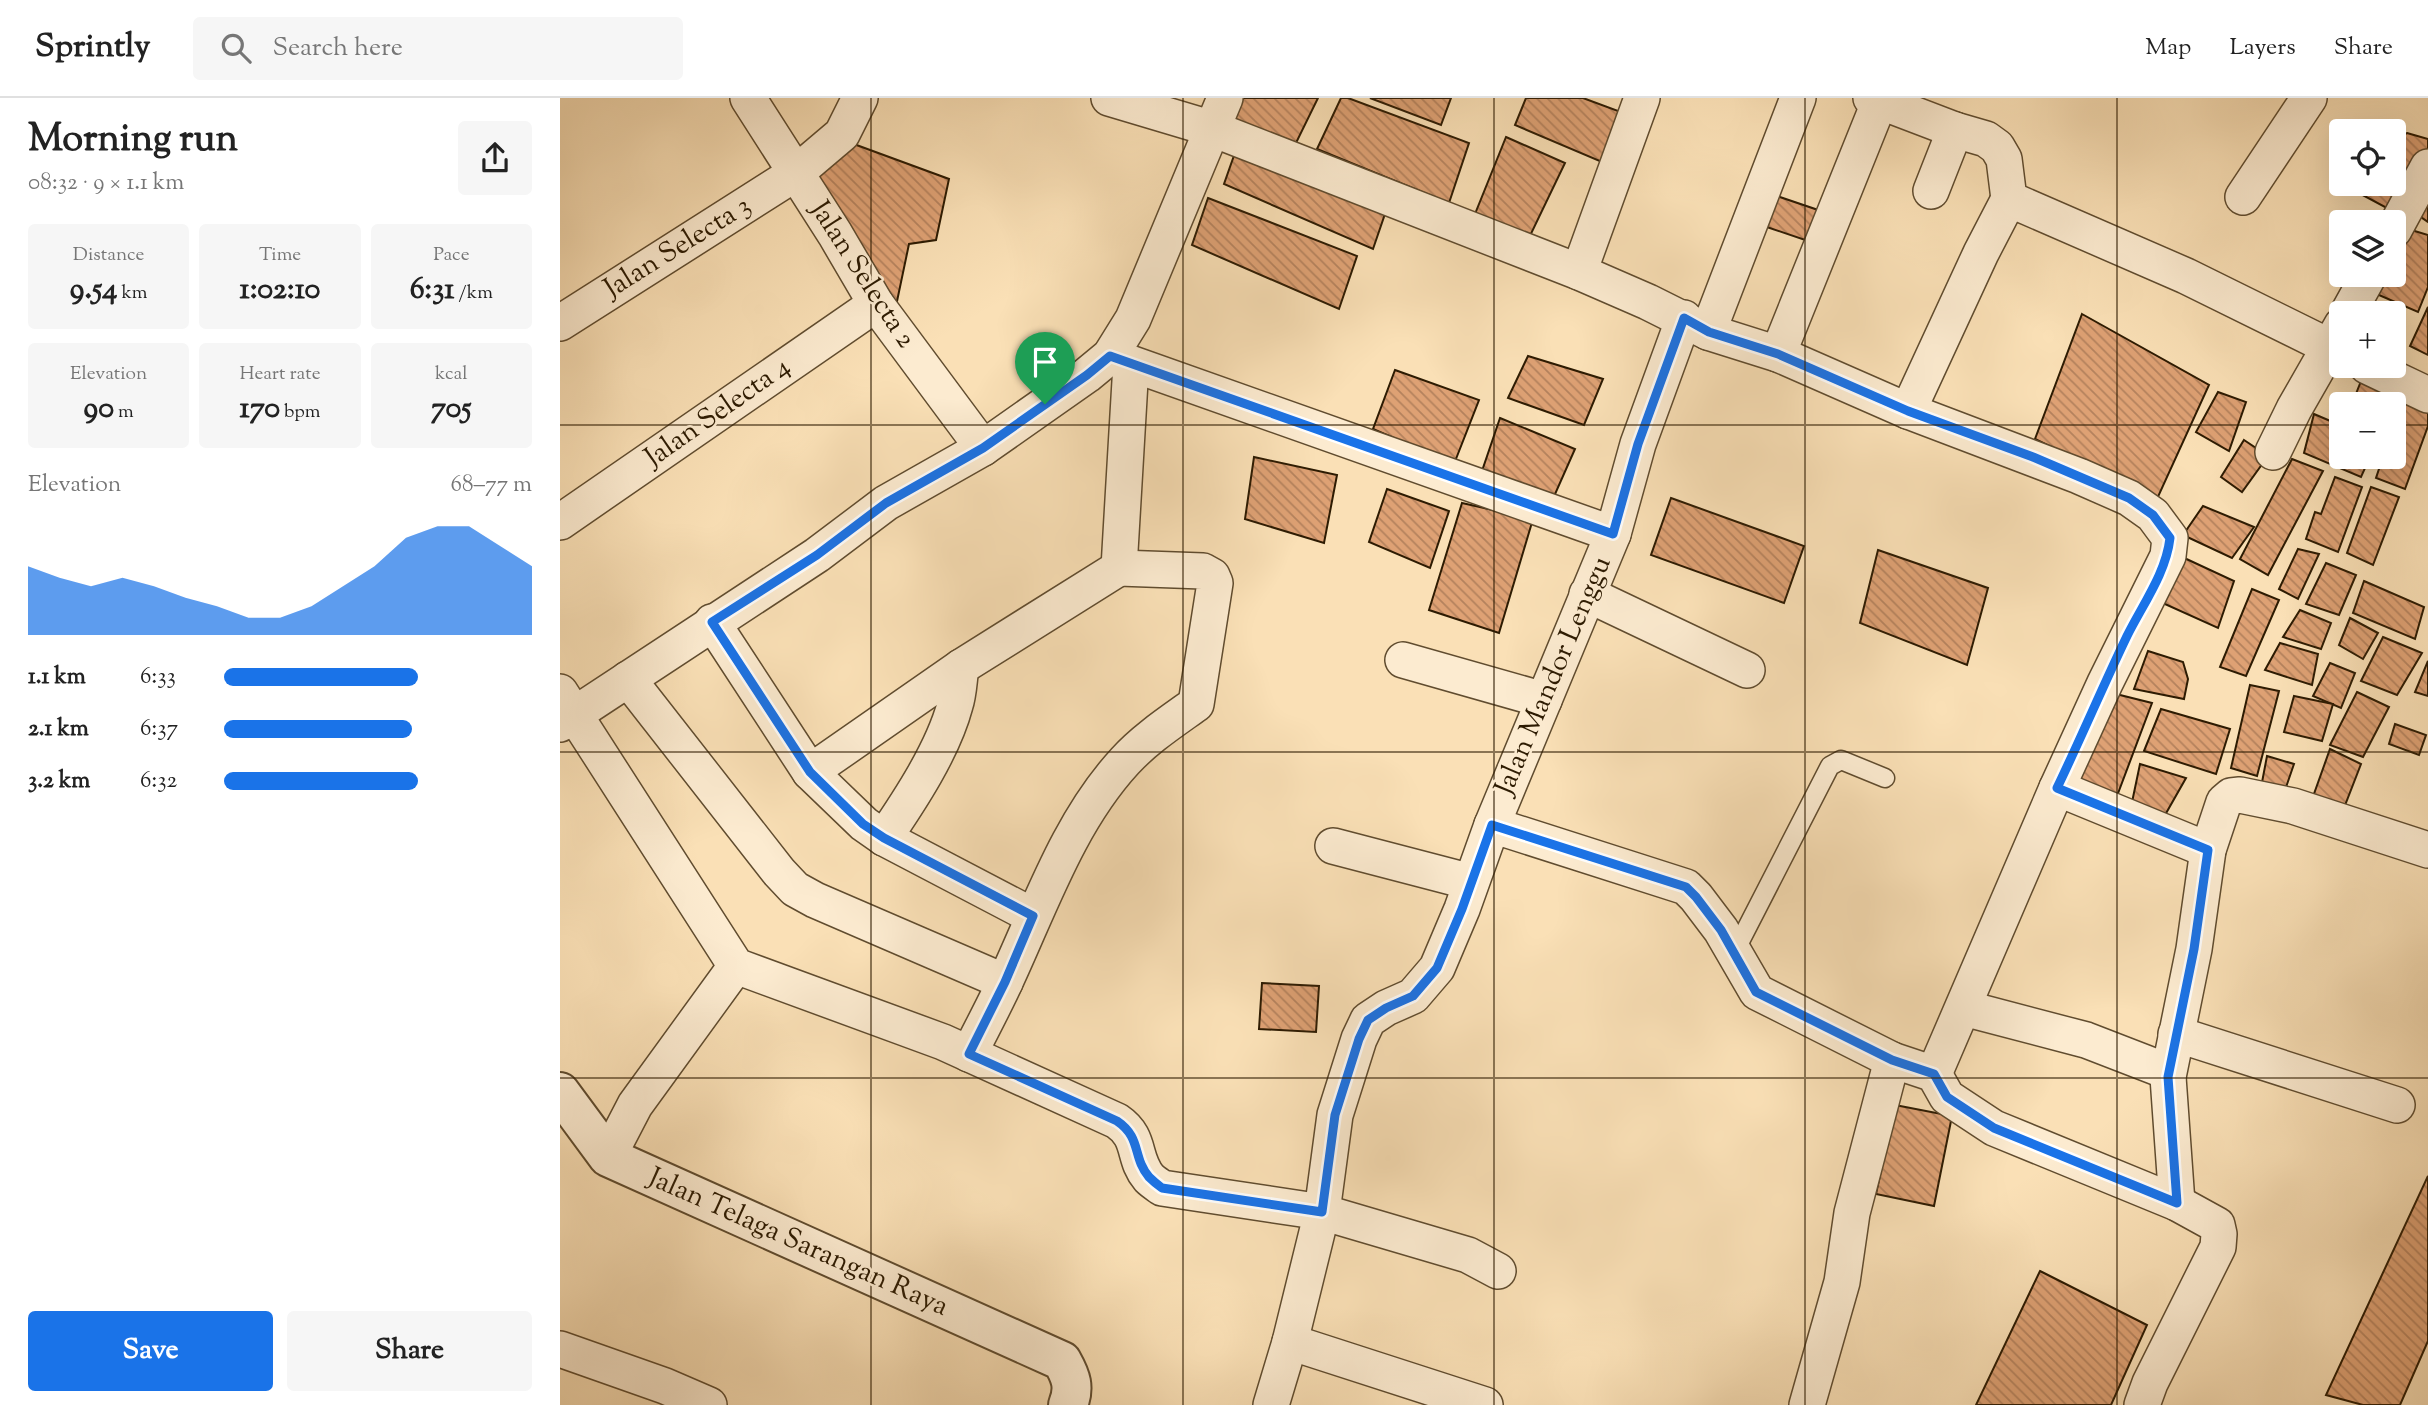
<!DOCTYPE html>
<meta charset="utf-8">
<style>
:root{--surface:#fff;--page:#f6f6f6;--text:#222;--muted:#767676;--line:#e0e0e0;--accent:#1a73e8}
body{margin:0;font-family:"Sorts Mill Goudy",serif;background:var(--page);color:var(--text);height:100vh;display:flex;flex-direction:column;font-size:26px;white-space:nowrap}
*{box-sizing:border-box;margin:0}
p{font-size:23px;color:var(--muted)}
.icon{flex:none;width:38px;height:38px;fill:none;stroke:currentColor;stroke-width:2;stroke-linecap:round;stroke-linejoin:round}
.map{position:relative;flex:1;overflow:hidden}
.side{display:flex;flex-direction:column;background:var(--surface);width:560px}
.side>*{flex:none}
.fabs{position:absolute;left:1769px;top:21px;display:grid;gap:14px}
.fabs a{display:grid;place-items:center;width:77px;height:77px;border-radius:7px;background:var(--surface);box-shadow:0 7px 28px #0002;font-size:35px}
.pin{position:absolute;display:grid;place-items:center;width:60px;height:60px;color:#fff;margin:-72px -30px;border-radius:50% 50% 50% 0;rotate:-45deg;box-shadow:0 0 7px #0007}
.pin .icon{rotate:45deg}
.round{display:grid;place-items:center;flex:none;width:74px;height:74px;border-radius:7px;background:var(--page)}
.summary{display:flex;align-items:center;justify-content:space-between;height:119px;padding:0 28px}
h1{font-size:38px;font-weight:700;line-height:52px}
.figures{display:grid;grid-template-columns:repeat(3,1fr);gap:10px;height:119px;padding:7px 28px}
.figures div{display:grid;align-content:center;border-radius:7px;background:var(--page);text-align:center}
.figures b{font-size:30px;font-weight:700}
.figures small{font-size:19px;font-weight:400}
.figures p{font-size:19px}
.chart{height:196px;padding:14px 28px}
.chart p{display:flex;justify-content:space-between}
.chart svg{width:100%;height:126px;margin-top:7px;fill:var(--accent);opacity:.7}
.cta{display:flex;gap:14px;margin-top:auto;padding:14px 28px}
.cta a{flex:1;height:80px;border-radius:7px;background:var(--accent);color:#fff;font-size:28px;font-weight:700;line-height:80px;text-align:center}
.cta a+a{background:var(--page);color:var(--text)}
ul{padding:0 28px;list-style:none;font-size:23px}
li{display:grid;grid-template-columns:112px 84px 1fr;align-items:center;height:52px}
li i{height:18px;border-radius:9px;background:var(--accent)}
header{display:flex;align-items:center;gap:42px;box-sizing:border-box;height:98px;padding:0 35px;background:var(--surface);border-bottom:2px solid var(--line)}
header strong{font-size:33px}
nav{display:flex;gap:38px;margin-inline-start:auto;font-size:24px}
.search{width:490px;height:63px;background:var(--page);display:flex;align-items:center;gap:18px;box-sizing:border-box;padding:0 24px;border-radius:7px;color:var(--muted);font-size:26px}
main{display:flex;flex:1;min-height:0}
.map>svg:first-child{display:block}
.building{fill:url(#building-back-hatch);stroke:#2d1b02;stroke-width:2}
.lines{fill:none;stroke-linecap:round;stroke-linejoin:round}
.service-casing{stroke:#604c2f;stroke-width:21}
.minor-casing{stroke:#604c2f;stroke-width:38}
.tertiary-casing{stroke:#604c2f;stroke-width:42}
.service{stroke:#fcebd0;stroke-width:18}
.minor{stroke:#fcebd0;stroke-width:35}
.tertiary{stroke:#fcebd0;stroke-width:38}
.route-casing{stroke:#fff;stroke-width:14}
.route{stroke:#1a73e8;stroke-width:9}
.grid{fill:none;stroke:#2d1b02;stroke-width:2;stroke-opacity:0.55}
.labels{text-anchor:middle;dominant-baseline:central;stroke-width:5;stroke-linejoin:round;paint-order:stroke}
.street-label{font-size:28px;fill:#2d1b02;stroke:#fcebd0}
</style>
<header>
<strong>Sprintly</strong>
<div class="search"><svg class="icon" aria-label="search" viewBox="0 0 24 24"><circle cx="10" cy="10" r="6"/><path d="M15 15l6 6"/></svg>Search here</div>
<nav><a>Map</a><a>Layers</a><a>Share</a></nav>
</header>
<main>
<section class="side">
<div class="summary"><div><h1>Morning run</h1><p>08:32 · 9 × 1.1 km</p></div><a class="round"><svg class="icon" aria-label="share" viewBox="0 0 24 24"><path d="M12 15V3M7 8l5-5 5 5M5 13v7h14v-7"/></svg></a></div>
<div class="figures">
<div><p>Distance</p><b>9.54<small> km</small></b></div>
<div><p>Time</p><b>1:02:10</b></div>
<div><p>Pace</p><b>6:31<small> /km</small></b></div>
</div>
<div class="figures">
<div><p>Elevation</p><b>90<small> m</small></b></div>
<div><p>Heart rate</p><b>170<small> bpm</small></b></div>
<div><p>kcal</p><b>705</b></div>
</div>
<div class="chart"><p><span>Elevation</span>68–77 m</p>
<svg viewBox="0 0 160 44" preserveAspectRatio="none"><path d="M0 44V20L10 24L20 27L30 24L40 27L50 31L60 34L70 38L80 38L90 34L100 27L110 20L120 10L130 6L140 6L150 13L160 20V44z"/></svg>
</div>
<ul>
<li><b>1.1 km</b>6:33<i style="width:63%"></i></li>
<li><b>2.1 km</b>6:37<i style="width:61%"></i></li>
<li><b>3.2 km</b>6:32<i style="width:63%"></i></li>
</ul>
<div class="cta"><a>Save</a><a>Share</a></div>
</section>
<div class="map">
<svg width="1868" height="1307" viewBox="0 0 1868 1307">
<defs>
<pattern id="building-back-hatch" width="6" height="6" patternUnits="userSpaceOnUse" patternTransform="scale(1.75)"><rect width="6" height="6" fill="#dea174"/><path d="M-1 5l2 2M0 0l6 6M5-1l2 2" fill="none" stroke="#b4825d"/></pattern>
</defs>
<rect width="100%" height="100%" fill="#fae0b6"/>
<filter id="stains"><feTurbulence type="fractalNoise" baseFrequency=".00286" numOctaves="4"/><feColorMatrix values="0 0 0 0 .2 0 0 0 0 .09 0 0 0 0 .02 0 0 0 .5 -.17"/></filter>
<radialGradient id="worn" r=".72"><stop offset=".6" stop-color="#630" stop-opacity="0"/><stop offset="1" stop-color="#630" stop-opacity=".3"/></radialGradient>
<!-- building -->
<g class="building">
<path d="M683,0h75l-23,47 -60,-26z"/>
<path d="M781,0h7l121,45 -20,60 -132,-54z"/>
<path d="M810,0h81l-10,27z"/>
<path d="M966,0h57l46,17 -20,50 -94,-40z"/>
<path d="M1847,35l21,6v17l-32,57 -39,-21 4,-8h33v-42z"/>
<path d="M946,39l59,26 -37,77 -53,-26z"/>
<path d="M291,45l98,36 -13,61 -27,4 -13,62 -93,-132z"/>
<path d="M677,49l150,61 -14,41 -149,-65z"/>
<path d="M1868,91v33l-16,-11z"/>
<path d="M1211,96l50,17 -10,31 -50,-17z"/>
<path d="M648,100l149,58 -18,53 -147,-64z"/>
<path d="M1848,131l20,6v52l-10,25 -46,-20 10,-17h12v-21z"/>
<path d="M1868,209v48l-18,-9z"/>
<path d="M1522,216l127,71 -52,114 -122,-60z"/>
<path d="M968,258l75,23 -19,46 -76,-27z"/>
<path d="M835,272l84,30 -25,64 -81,-35z"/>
<path d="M1803,278l26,10 -5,18h-32z"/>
<path d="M1658,294l28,10 -17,49 -33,-19z"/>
<path d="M1844,294l24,7v27l-23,63 -29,-11 7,-21h11v-33z"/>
<path d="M1754,316l28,12v31h28l-9,20 -57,-24z"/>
<path d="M940,320l75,31 -23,52 -70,-30z"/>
<path d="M1684,342l24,16 -26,36 -21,-15z"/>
<path d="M694,359l83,18 -13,68 -79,-24z"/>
<path d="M1732,361l31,12 -55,104 -28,-16z"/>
<path d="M1775,379l27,10 -24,65 -32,-13 9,-27 6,2z"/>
<path d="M1811,389l28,10 -26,68 -26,-12z"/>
<path d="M827,391l62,22 -19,57 -61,-26z"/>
<path d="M1111,400l133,48 -20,57 -133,-48z"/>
<path d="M902,405l71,16 -34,114 -70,-23z"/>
<path d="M1643,408l51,21 -22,31 -49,-23z"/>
<path d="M1738,451l21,5 -21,45 -19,-10z"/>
<path d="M1318,452l110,38 -21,77 -107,-42z"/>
<path d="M1620,458l54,25 -16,47 -62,-28z"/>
<path d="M1766,465l30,12 -17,40 -33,-11z"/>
<path d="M1804,483l60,26 -9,32 -62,-26z"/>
<path d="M1692,491l27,11 -33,76 -26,-9z"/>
<path d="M1740,512l31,13 -10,26 -38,-12z"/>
<path d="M1790,520l28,15 -15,26 -24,-14z"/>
<path d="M1823,539l39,16 -25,42 -36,-14z"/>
<path d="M1720,545l38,11 -6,31 -47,-15z"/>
<path d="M1588,553l35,11 5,17 -4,20 -50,-10z"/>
<path d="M1868,563v35l-13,-4z"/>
<path d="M1770,565l25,10 -14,35 -28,-12z"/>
<path d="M1690,587l29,6 -22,85 -26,-8z"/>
<path d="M1797,594l32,15 -26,50 -33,-12z"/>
<path d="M1552,595l40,10 -38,101 -40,-16z"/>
<path d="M1734,598l39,8 -11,37 -38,-9z"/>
<path d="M1601,611l69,20 -14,45 -72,-23z"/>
<path d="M1835,626l31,11 -7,20 -30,-11z"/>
<path d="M1770,651l31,15 -19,49 -32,-8z"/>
<path d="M1707,658l27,8 -11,32 -23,-3z"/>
<path d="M1580,666l46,14 -21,37 -34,-8z"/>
<path d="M702,885l57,3 -3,46 -57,-3z"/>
<path d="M1335,1007l57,11 -18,90 -58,-12z"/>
<path d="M1868,1078v165l-28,64h-37l-37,-10z"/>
<path d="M1480,1173l107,54 -36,80h-135z"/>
</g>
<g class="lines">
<!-- service casing -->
<g class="service-casing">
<path id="service" d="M1174,855l96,-187 11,-6 44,18"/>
</g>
<!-- minor casing -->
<g class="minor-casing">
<g id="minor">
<path d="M188,0l87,136 41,70 107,144"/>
<path d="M549,0l104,31 366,143 69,30 60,30 70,22 130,57 171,65 50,22 24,17 17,23 -2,18 -63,127 -48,105 -123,286"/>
<path d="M1311,0l84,32 31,9 11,8 7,12 5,40 177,77 156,77"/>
<path d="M1371,93l24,-61"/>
<path d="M1683,99l66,-99"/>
<path d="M1834,132l34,-63"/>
<path d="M1019,174l63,-174"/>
<path d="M1788,215l21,-38"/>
<path d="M0,225l236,-150 46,-39 18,-36"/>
<path d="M1148,234l90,-234"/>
<path d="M1218,256l103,-256"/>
<path d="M550,258l503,178"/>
<path d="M1807,268l61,29"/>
<path d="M1348,313l73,-158 28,-54"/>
<path d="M1713,354l21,-43 48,-84"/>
<path d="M0,424l316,-218"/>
<path d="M1027,496l160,76"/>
<path d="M152,524l98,150 151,-105 158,-99 12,-204"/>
<path d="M843,562l141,40"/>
<path d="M68,581l151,193 16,17 20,11 190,82"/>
<path d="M0,594l176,274 207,76 174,79c25,17 15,37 32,57 4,4 9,7 13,10l160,24 146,43 30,16"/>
<path d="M0,626l257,-169 69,-52 97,-55 104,-73 23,-19 23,-37 92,-221"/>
<path d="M250,674l54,52 20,14 149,78"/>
<path d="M1497,690l151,62"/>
<path d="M932,727l194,62 10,10 25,33 36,62 135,68 42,14 13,23 47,31 183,75 40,22 2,9 -1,13 -68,136 -8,22"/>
<path d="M324,740c26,-38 59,-88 71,-133 4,-12 4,-26 6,-38"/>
<path d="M773,748l138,36"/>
<path d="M1404,910l122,32 75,29 7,8 9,126"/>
<path d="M1616,936l221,71"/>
<path d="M409,956c12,-24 25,-48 36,-72 35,-75 63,-159 120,-221 20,-22 46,-39 71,-57l19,-121 -3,-7 -9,-5 -84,-3"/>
<path d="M1608,979l26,-128 14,-99 16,-48 7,-6 9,-1 53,11 135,44"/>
<path d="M48,1059l27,-52 101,-139"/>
<path d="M730,1244l195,63"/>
<path d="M0,1251l105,37 44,19"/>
<path d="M711,1307l19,-63 32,-130 13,-97 24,-76 9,-19 18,-12 27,-12 24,-28 25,-59 30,-84 121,-291 25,-90 46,-126"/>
<path d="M1247,1307l35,-123 10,-69 40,-153"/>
</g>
</g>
<!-- tertiary casing -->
<g class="tertiary-casing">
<path id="tertiary" d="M0,994l48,65 454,204c9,16 13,26 6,44"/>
</g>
<!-- service -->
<use href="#service" class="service"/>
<!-- minor -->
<use href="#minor" class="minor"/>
<!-- tertiary -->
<use href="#tertiary" class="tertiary"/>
</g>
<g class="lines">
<!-- route casing -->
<g class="route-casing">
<path id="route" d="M1124,220l25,14 69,22 130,57 125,46 96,41 24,17 17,23c-4,35 -27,66 -43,98 -24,50 -46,102 -70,152l151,62 -14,99 -26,128 9,126 -183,-75 -47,-31 -13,-23 -42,-14 -136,-68 -35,-62 -25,-33 -10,-10 -194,-62 -30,84 -25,59 -24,28 -27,12 -18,12 -9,19 -24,76 -13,97 -160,-24c-4,-3 -9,-7 -13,-11 -17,-20 -7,-39 -32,-56l-148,-67 36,-72 28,-66 -149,-78 -21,-14 -53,-52 -98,-150 105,-67 69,-52 97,-55 104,-73 23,-19 503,178 25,-90z"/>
</g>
<!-- route -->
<use href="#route" class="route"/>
</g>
<!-- grid -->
<path class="grid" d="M311,0v1307M623,0v1307M934,0v1307M1245,0v1307M1557,0v1307M0,327h1782M1834,327h34M0,654h1868M0,980h1868"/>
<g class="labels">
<!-- street labels -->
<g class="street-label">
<text transform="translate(118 150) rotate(-32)">Jalan Selecta 3</text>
<text transform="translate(302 177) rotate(57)">Jalan Selecta 2</text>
<text transform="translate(158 315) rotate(-35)">Jalan Selecta 4</text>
<text transform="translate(994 578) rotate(-67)">Jalan Mandor Lenggu</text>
<text transform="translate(238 1145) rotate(24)">Jalan Telaga Sarangan Raya</text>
</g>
</g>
<rect width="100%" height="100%" filter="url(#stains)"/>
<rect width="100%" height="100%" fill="url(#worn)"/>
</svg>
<div class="fabs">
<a><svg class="icon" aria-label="locate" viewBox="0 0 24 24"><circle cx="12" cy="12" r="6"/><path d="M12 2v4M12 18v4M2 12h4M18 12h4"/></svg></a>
<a><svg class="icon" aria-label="layers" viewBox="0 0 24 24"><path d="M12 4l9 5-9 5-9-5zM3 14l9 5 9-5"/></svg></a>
<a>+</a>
<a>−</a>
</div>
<div class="pin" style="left:485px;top:306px;background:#1e9e55"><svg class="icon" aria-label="arrive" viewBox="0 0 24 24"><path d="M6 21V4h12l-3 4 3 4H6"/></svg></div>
</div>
</main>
